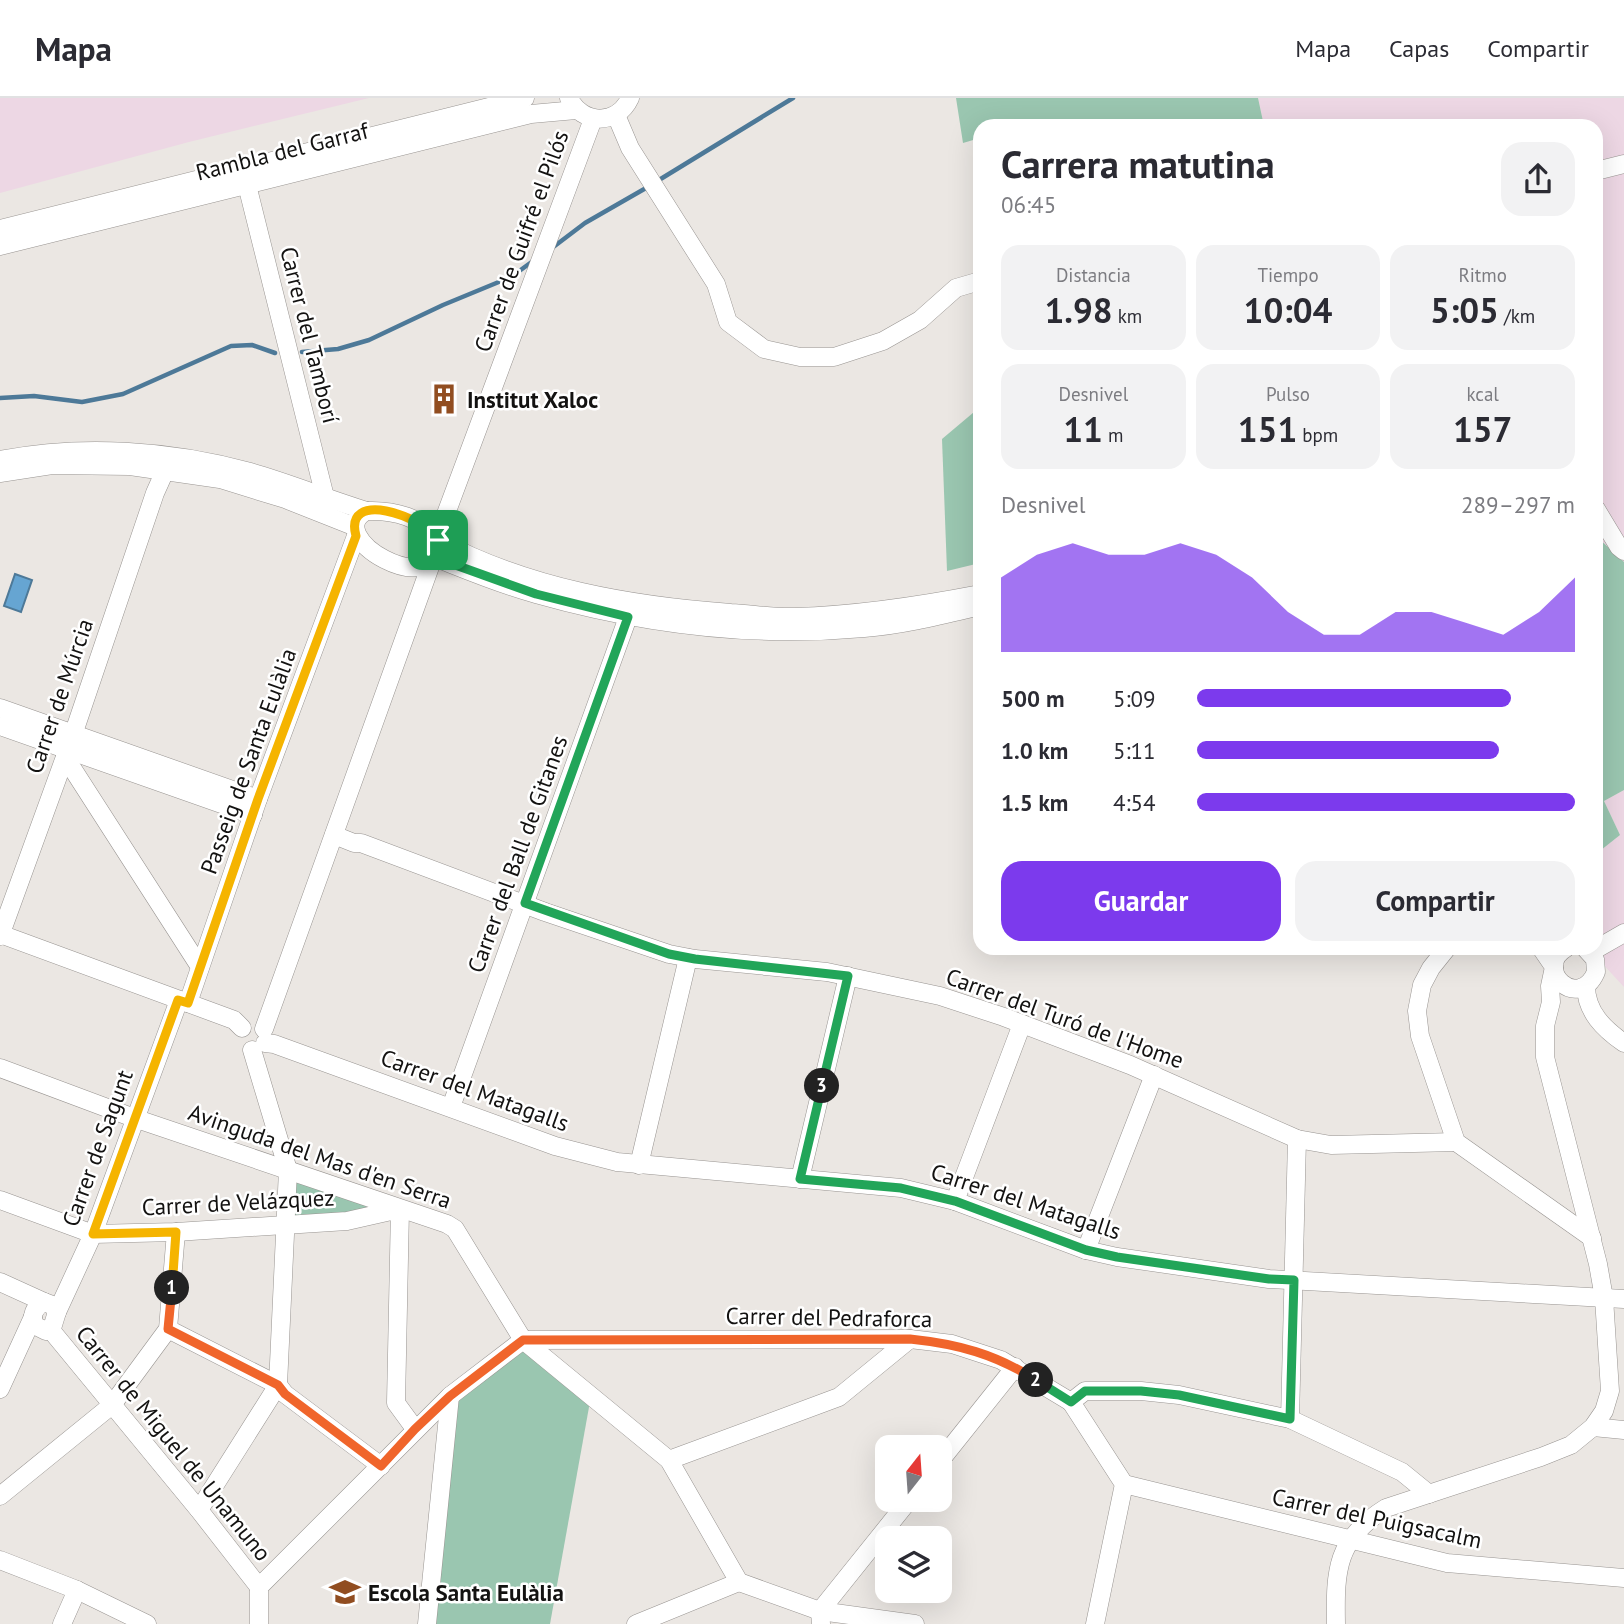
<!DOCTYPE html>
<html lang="es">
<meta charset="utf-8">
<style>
:root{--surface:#fff;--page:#f2f2f3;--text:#2b2b33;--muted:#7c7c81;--line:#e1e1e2;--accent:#7c3aed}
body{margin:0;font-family:"PT Sans",sans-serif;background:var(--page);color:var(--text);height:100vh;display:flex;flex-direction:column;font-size:26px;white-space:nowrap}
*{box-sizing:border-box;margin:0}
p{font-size:23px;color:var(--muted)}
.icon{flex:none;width:38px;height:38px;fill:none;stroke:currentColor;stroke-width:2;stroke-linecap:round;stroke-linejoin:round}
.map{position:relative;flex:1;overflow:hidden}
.panel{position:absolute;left:973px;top:21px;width:630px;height:836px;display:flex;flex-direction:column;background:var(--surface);border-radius:21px;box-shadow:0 7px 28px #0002}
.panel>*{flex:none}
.needle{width:46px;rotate:17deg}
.buttons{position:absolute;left:875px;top:1337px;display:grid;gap:14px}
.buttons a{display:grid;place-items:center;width:77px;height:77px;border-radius:14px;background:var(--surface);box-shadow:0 7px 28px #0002;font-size:35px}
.pin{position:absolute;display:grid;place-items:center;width:60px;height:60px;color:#fff;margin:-30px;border-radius:14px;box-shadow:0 4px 10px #0006}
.km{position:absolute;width:35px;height:35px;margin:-18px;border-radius:50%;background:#222;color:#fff;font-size:19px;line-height:35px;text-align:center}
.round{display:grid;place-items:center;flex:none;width:74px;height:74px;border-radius:21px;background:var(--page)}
.overview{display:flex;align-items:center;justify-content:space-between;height:119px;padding:0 28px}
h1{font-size:38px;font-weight:600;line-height:52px}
.stats{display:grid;grid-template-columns:repeat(3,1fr);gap:10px;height:119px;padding:7px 28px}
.stats div{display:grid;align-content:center;border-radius:18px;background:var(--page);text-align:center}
.stats b{font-size:35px;font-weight:600}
.stats small{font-size:19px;font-weight:400}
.stats p{font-size:19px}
.chart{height:196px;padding:14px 28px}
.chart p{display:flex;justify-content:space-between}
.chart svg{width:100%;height:126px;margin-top:7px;fill:var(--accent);opacity:.7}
.action{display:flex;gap:14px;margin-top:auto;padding:14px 28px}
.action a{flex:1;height:80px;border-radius:21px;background:var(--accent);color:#fff;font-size:28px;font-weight:600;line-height:80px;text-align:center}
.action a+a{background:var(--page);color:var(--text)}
ul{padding:0 28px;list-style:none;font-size:23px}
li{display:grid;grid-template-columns:112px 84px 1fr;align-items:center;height:52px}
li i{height:18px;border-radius:9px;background:var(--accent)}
header{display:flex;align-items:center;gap:42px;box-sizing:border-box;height:98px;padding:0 35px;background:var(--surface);border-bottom:2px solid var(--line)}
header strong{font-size:33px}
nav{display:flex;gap:38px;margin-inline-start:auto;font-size:24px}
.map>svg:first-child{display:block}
.industrial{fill:#edd7e4}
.green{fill:#9ac6b0}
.water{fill:#66a5d2;stroke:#4d7998;stroke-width:2}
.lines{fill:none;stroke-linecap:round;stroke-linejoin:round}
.stream{stroke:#4d7998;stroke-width:4.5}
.minor-casing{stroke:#989491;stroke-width:19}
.minor{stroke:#fff;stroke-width:18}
.split-1-casing{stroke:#fff;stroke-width:14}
.split-2-casing{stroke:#fff;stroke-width:14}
.split-3-casing{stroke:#fff;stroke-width:14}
.split-4-casing{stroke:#fff;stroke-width:14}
.split-1{stroke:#f5b400;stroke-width:9}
.split-2{stroke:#f0652b;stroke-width:9}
.split-3{stroke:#22a559;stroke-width:9}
.split-4{stroke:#22a559;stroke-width:9}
.labels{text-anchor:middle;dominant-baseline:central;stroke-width:5;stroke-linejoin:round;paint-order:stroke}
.street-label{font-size:23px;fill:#131211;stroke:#fff}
.poi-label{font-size:23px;font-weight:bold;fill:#131211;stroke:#fff;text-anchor:start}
</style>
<header>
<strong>Mapa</strong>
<nav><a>Mapa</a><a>Capas</a><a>Compartir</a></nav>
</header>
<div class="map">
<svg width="1624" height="1526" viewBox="0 0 1624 1526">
<rect width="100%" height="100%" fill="#ebe7e3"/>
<!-- industrial -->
<g class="industrial">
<path d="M0,0h369l-180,44 -189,51z"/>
<path d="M1258,0h366v464l-28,-26v-410h-332z"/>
<path d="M1624,692v197l-35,-38 7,-1v-94l24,-19 -16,-34z"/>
</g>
<!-- green -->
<g class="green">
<path d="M956,0h302l6,28h-284v12l-17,5z"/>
<path d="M980,309v156l-33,8 -5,-132z"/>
<path d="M1596,438l28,26v228l-20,11 16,34 -24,19z"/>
<path d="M288,1072l112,39 -115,15z"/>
<path d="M523,1242l68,56 -41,228h-123l23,-228z"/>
</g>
<!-- water -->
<path class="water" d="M15,476l17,6 -11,32 -17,-6z"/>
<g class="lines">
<!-- stream -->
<g class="stream">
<path d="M659,82l134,-82"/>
<path d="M552,150l33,-25 61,-35"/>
<path d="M302,254l36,-3 31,-9 74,-35 68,-28 22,-16"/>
<path d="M0,300l34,-2 48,6 41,-8 108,-48 21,-1 23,8"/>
</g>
<!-- minor casing -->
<g class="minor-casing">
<g id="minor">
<path d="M569,0c13,27 48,28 61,0"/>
<path d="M616,17l14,33 86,136 12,38 36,27 36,8h34l49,-16 37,-21 36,-32 24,-7"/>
<path d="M1596,73l28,-7"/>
<path d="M247,87l78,312"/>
<path d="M0,131l525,-131"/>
<path d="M0,148l531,-132 45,-4"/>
<path d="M0,362c81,-16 170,-10 250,12 39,11 77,27 117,39"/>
<path d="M0,375l52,-8 78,1 90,13 65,20 68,27"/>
<path d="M1596,411l23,38 5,4"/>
<path d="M367,413c26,-1 56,6 71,29 1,66 -120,-5 -71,-29z"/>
<path d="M437,440l156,-419"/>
<path d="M438,442c89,48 194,66 293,73 21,1 43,5 64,4 63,-2 123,-11 185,-23"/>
<path d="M436,460c33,13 66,27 100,36 106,30 219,44 328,34 39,-3 78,-13 116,-22"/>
<path d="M0,610l258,91"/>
<path d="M0,628l253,89"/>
<path d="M65,659l135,210"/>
<path d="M334,737l20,8h7l184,69 124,42 26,5 132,13 113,24 64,21 126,48 167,74 34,6 125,-3"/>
<path d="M0,836l234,86 8,8"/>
<path d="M0,838l73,-201 82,-242 9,-20"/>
<path d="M1447,850l-16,20 -9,17 -5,26 3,25 36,106 136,96"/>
<path d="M1566,850c-34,20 12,65 30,24l-1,-13 -10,-11"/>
<path d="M1591,854l33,-19"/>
<path d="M1586,888c0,26 18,43 38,57"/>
<path d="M188,905l70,-204 98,-263"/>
<path d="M264,931l167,-465"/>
<path d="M265,945l9,1 281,102 62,16 284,26 54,13 131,49 31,7 152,22 355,20"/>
<path d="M0,970l134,50 313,106 8,5 68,111 146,120 70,122 81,29 95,13"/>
<path d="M451,1009l177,-490"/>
<path d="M639,1067l49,-207"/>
<path d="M800,1081l48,-203"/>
<path d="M0,1102l93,34 83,-2 171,-11 53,-12 -4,194 19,26"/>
<path d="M955,1103l67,-177"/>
<path d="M1086,1152l68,-175"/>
<path d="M0,1184l44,20"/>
<path d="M44,1204l8,3 5,7 -4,13 -7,6 -10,-5c-7,-9 -1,-20 8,-24z"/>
<path d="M57,1214l36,-78 86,-234"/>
<path d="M50,1231l149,181 60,77"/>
<path d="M168,1231l110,56 7,9 96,72"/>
<path d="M0,1291l33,-72"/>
<path d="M1071,1304l53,82 -29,140"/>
<path d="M1290,1321l7,-280"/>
<path d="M1593,1329l31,3"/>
<path d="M669,1362l170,-63 71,-58"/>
<path d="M940,1363l75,-94"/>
<path d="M1124,1386l323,79 177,15"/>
<path d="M0,1398l112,-91 56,-76 8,-97"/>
<path d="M199,1412l79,-125 10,-215 -36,-120"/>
<path d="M0,1462l77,30 70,34"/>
<path d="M62,1526l15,-34"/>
<path d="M259,1526v-37l191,-191 73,-56 387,-1 42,5 49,16 70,42 14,-11h56l38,4 111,24 112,53 27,22"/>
<path d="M427,1526l23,-228"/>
<path d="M636,1526l103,-42"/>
<path d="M821,1526l-1,-13 89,-111"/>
<path d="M1336,1526c-1,-54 0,-85 50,-116l155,-51 30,-12 22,-18 11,-16 6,-20 -6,-93 -6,-34 -53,-207v-31l6,-24 -1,-16 4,-19 -13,-19"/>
</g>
</g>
<!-- minor -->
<use href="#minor" class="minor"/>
</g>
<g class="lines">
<!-- split-1 casing -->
<g class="split-1-casing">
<path id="split-1" d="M172,1190l4,-56 -83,2 85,-234 10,3 70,-204 98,-263c-13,-47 66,-21 82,4"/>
</g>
<!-- split-2 casing -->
<g class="split-2-casing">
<path id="split-2" d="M172,1190l-4,41 110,56 7,9 96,72 34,-37 35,-33 73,-56 387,-1c48,5 85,15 126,41"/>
</g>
<!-- split-3 casing -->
<g class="split-3-casing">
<path id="split-3" d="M822,988l-22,93 101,9 54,13 131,49 31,7 152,22 25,1 -4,139 -111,-24 -38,-4h-56l-14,11 -35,-22"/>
</g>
<!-- split-4 casing -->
<g class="split-4-casing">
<path id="split-4" d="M438,442l-2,18 100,36 92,23 -103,286 144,51 26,5 153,17 -26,110"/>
</g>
<!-- split-1 -->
<use href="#split-1" class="split-1"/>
<!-- split-2 -->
<use href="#split-2" class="split-2"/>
<!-- split-3 -->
<use href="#split-3" class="split-3"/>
<!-- split-4 -->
<use href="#split-4" class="split-4"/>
</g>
<!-- icons -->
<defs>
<g id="building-bare" transform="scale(2.415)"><path d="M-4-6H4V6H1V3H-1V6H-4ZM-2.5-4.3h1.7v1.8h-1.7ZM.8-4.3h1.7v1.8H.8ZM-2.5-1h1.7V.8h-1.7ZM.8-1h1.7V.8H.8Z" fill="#914d20" stroke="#fff" stroke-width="2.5" paint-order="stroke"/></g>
<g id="school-bare" transform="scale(2.415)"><path d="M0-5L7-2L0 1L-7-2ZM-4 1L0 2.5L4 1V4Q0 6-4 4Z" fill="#914d20" stroke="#fff" stroke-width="2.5" paint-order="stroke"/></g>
</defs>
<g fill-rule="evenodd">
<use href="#building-bare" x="444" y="301"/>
<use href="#school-bare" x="345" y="1494"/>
</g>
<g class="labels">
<!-- street labels -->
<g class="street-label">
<text transform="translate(282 53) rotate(-14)">Rambla del Garraf</text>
<text transform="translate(521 143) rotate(-70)">Carrer de Guifré el Pilós</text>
<text transform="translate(310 237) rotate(76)">Carrer del Tamborí</text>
<text transform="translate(59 598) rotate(-71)">Carrer de Múrcia</text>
<text transform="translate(248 663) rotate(-70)">Passeig de Santa Eulàlia</text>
<text transform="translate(517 756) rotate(-70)">Carrer del Ball de Gitanes</text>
<text transform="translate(1065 920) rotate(20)">Carrer del Turó de l'Home</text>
<text transform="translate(475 992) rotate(20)">Carrer del Matagalls</text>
<text transform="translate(97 1050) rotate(-70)">Carrer de Sagunt</text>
<text transform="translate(320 1058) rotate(19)">Avinguda del Mas d'en Serra</text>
<text transform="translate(1026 1103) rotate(18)">Carrer del Matagalls</text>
<text transform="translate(238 1104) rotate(-3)">Carrer de Velázquez</text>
<text transform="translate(829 1219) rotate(1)">Carrer del Pedraforca</text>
<text transform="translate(174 1345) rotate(51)">Carrer de Miguel de Unamuno</text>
<text transform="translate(1377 1420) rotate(12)">Carrer del Puigsacalm</text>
</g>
<!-- poi labels -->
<g class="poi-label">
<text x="467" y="301">Institut Xaloc</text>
<text x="368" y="1494">Escola Santa Eulàlia</text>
</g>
</g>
</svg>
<div class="buttons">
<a><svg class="needle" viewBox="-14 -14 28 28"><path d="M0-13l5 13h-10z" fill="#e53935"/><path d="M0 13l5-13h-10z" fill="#7c7c81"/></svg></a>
<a><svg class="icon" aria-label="layers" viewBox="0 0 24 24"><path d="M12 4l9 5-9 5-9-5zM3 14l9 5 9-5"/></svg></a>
</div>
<div class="pin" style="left:438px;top:442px;background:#1e9e55"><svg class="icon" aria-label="arrive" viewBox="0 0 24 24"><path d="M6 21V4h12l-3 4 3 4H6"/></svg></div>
<b class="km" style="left:172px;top:1190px">1</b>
<b class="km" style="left:1036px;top:1282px">2</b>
<b class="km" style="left:822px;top:988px">3</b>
<section class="panel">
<div class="overview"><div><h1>Carrera matutina</h1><p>06:45</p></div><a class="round"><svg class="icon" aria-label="share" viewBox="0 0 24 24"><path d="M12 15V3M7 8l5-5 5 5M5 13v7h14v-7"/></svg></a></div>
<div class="stats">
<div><p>Distancia</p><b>1.98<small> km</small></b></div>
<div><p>Tiempo</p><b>10:04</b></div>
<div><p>Ritmo</p><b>5:05<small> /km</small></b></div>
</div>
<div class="stats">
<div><p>Desnivel</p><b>11<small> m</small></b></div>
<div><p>Pulso</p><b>151<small> bpm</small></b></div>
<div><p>kcal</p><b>157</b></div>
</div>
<div class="chart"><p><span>Desnivel</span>289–297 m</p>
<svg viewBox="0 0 160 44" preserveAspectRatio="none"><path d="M0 44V18L10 10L20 6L30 10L40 10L50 6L60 10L70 18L80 30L90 38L100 38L110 30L120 30L130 34L140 38L150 30L160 18V44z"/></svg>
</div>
<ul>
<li><b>500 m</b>5:09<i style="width:83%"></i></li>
<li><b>1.0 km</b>5:11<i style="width:80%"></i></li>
<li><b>1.5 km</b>4:54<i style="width:100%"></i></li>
</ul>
<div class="action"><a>Guardar</a><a>Compartir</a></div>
</section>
</div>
